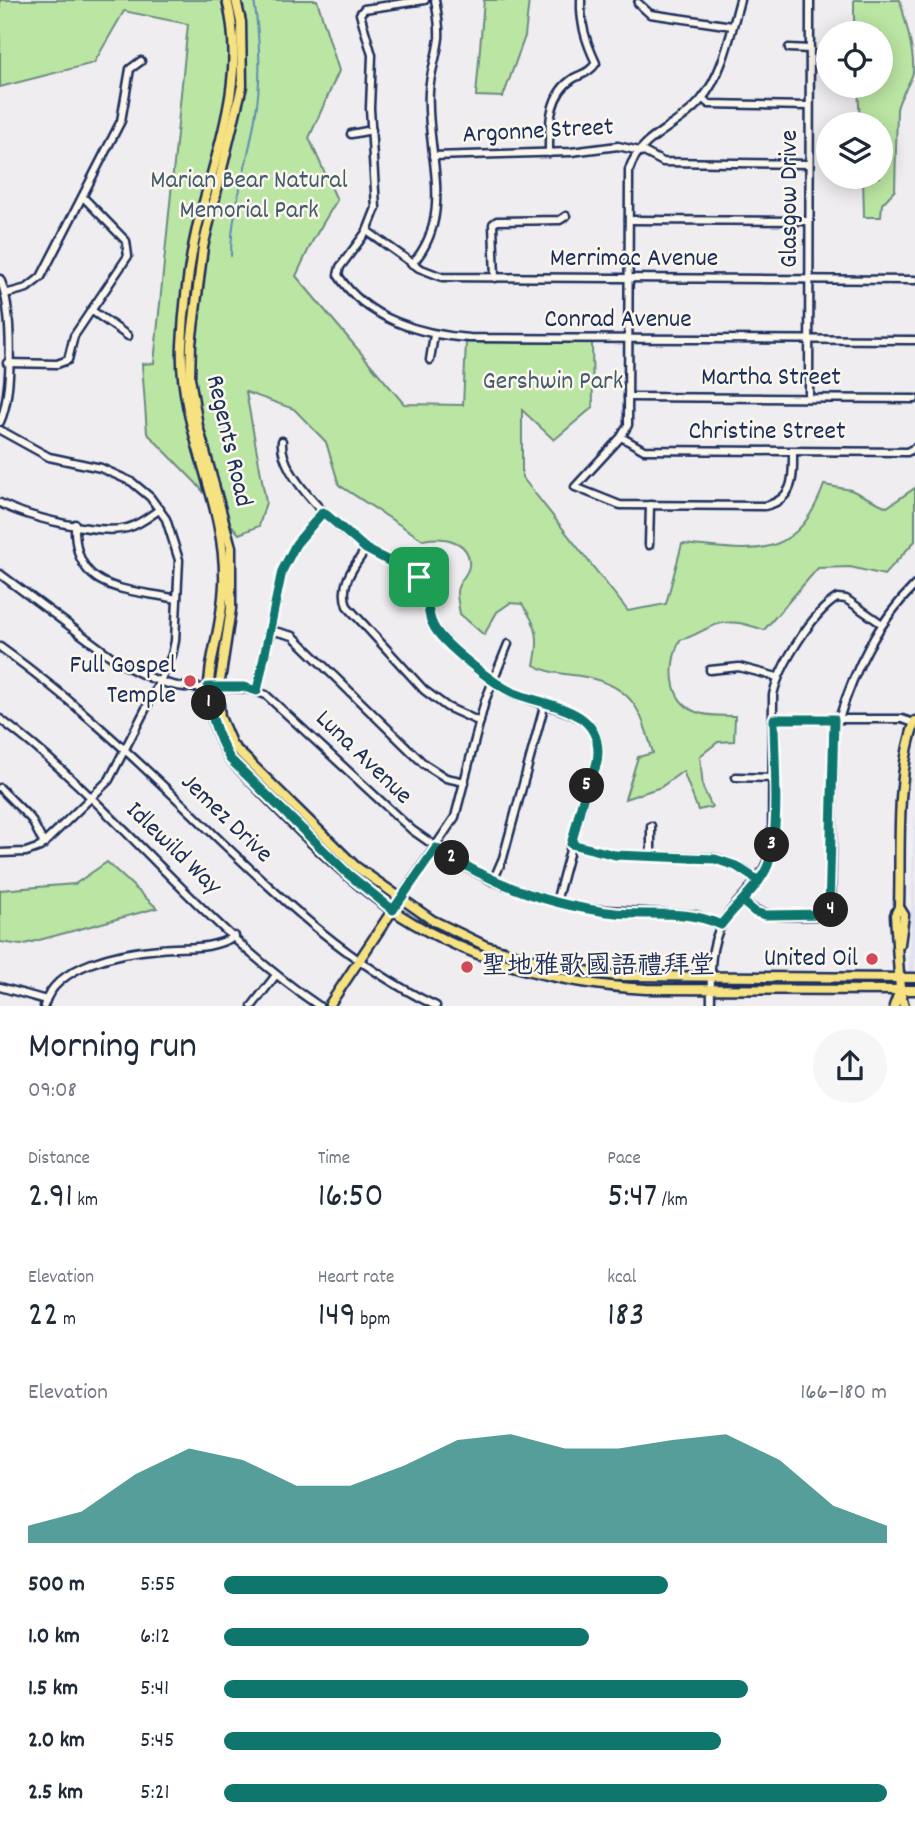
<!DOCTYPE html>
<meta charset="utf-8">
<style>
:root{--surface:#fff;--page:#f6f6f7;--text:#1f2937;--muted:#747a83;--accent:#0f766e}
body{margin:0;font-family:Dekko,"LXGW WenKai TC",sans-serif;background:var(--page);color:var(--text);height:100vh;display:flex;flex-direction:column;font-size:26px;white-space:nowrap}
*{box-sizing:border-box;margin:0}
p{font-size:23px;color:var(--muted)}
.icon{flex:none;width:38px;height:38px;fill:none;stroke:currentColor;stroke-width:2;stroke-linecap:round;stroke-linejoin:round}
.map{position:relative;height:1006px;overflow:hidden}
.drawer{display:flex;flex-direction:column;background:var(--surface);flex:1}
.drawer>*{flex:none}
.controls{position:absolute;left:816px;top:21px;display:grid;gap:14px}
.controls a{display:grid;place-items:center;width:77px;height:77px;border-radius:50%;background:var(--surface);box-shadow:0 4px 18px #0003;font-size:35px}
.pin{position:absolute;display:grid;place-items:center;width:60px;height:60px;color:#fff;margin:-30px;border-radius:14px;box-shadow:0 4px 10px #0006}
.km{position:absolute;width:35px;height:35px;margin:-18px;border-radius:50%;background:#222;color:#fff;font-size:19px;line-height:35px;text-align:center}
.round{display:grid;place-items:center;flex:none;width:74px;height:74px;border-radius:37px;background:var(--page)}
.head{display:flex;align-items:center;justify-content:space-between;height:119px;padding:0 28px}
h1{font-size:38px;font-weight:600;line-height:52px}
.figures{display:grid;grid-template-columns:repeat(3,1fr);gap:10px;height:119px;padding:7px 28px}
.figures div{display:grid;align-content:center}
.figures b{font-size:35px;font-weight:600}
.figures small{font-size:19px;font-weight:400}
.figures p{font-size:19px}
.chart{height:196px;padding:14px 28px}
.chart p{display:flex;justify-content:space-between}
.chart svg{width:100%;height:126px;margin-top:7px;fill:var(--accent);opacity:.7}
ul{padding:0 28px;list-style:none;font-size:23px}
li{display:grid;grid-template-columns:112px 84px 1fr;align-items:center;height:52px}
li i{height:18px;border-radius:9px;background:var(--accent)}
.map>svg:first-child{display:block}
.built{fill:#e0e2f2}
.green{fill:#bbe5a2;stroke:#6b8a80;stroke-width:2}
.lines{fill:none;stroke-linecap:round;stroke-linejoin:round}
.stream{stroke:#5e8db3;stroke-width:2}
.minor-casing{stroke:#1b2f5e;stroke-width:11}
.major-casing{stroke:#1b2f5e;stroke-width:13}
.minor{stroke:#fbf7ec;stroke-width:6}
.major{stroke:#f7e281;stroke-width:8}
.route-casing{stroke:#fff;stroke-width:14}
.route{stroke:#0f766e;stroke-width:9}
.poi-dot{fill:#d1495b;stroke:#fbf7ec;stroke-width:2.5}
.labels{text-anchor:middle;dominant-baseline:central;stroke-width:5;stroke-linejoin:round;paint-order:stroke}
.street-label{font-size:26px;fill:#1b2f5e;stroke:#fbf7ec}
.park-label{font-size:26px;fill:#435c6f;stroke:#fbf7ec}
.poi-label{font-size:26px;fill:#1b2f5e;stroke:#fbf7ec;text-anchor:end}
</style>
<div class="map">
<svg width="915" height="1006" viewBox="0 0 915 1006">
<rect width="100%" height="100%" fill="#efedef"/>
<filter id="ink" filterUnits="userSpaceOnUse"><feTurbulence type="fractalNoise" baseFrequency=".0143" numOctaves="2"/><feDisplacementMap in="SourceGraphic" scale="14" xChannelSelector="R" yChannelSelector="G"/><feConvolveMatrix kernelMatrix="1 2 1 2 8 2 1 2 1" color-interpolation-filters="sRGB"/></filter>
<g filter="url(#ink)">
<!-- built -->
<path class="built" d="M915,798v175l-6,-1z"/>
<!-- green -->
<g class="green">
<path d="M0,0h317l22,71 -30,67 28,62 -24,40 -17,36 108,128 59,1 3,-63 126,1 1,64 -39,33 -32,-30v67l106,134 38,-7 16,-60c70,6 113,20 142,-59l27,5 36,17 28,-19v53l-31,34 -34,-8 -32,1 -54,62c-18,-6 -35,-12 -54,-3 -11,5 -17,10 -30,13 -11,23 -13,60 16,72 11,5 27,3 39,4l-1,25 -16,1 -18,14 3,32 9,19 -14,3 -15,-39 -22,16 -36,12 13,-42 15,-4c-12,-42 -19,-66 -67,-76 -19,-4 -35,-2 -52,-12 6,-26 4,-39 -12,-61l-12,-1 -13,9 -13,23 -24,-21c-1,-7 -3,-15 -3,-22 0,-9 11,-17 12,-26 2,-26 -26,-30 -46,-26l-84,-55 -13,-43 -32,-33 -48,-17 20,110 -7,24 -20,8 -43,-51 -49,-50 -5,-69 12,-1 34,-339 -64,-13 -30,52 -94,24z"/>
<path d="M484,0h45l-4,36 -22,61 -27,-1z"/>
<path d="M854,0h46c5,20 15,53 13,73 -4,13 -13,22 -16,36l-2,81 -13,14 -1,13h-17l-1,-40h17v-53h-20l-2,-38h22v-53h-26z"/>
<path d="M107,862l50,46 -136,37 -21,-3v-52l75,-6z"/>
</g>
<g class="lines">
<!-- stream -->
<path class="stream" d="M231,256c0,-47 17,-92 24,-138 7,-39 5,-79 -1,-118"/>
<!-- minor casing -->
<g class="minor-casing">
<g id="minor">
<path d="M425,0l-61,9 -4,5 12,41 -2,53 6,100 -9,23 -27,36 -2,8c28,44 83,60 132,63l445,2"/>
<path d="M740,0c-9,32 -17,74 -39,100 -22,27 -61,35 -72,70l-1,255 -7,12 -46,50 45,18 145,1c30,-7 28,-29 28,-54"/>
<path d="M638,3l12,11 82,12"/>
<path d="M789,48l21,1"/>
<path d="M703,99l6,5 100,2"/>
<path d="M351,134l21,-4"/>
<path d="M549,153c0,-27 -1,-59 25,-75 10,-5 16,-6 22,-15 -10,-21 -16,-40 -15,-63"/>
<path d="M433,156l138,-4 47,-6 26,6 19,10 146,2"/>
<path d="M629,220l180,1"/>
<path d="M367,231l52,37 23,9 473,3"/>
<path d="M412,264c45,-49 13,-114 17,-173 1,-18 8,-35 10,-53 1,-13 -2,-26 -4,-38"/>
<path d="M495,278l-2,-54 4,-3 63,-1 6,-4"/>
<path d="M0,279c13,28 13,115 0,143"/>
<path d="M5,294l22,-6 14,-11 80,-156 9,-52 11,-8"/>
<path d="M91,310l37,26"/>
<path d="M430,360l4,-25"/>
<path d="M7,363l50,1 11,-4 6,-24 54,-80 -2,-15 -43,-44"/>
<path d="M628,397l287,2"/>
<path d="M809,398l1,-398"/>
<path d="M0,430l49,27 52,11 31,14 18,15 16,22 13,41 -4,81 -3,14 -12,26 -51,99 -69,67 -14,5 -26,1"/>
<path d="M621,437l23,13 263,2 8,-4"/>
<path d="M282,441c-3,35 58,90 85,108 18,12 40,19 57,31 8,17 -1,36 13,51 18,21 42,42 65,56 46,28 126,18 85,100l-31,115"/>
<path d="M0,503c26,14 98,32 127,25 12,-3 23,-12 33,-19"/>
<path d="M75,524c-2,69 50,64 102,75"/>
<path d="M649,545l1,-40"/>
<path d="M366,549c-12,18 -27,34 -19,57l77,84 23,17 33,15"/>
<path d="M0,574l117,87c21,12 43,23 67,26 29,3 55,-4 82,8l146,135 50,35 31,16 63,21 32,7 108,6 25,10"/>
<path d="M270,630l23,6 131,128 22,14 19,4"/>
<path d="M0,647c74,53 139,115 205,179 72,69 140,136 231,180"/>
<path d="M710,670l29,-3 38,10"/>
<path d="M257,691l25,-120 14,-27 27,-32"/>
<path d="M0,719c115,85 200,207 319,287"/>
<path d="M774,719h128l12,4"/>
<path d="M839,719c16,-51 38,-96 76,-134"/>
<path d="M736,777l38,1"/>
<path d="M0,788l31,31 13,25"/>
<path d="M651,826v30"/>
<path d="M571,844l44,11 100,3 21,8 23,15"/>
<path d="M493,881l10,-23 42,-155"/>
<path d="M399,900l56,-83 30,-116 23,-57"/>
<path d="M742,901c24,21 52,14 83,15l6,-6 3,-191"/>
<path d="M0,987l46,13"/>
<path d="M44,1006c11,-42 79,-54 116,-57 28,-3 49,2 75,-13"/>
<path d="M252,1006l24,-31"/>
<path d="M711,1006c0,-28 -3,-57 11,-82 18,-32 40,-37 50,-78l1,-151c6,-28 39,-82 64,-97l9,1 36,25"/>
</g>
</g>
<!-- major casing -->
<g class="major-casing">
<g id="major">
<path d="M227,0c20,76 -10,151 -29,224 -9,38 -14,82 -16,121 -4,83 45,157 42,239 -3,74 -36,101 6,175 48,50 99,105 155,146 75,53 170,79 261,84l269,1"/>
<path d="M236,0l5,22 1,64 -39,161 -12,97 -1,34 8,48 33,121v62l-13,85 2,23 12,28 123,121 77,54 54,26 74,21 56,9 299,2"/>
<path d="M899,907l5,8 -4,29"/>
<path d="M330,1004l66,-99"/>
<path d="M894,1006l6,-16"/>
<path d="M904,1006l-4,-16 -5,-75 4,-8c2,-61 -4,-127 16,-186"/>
</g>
</g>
<!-- minor -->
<use href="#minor" class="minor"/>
<!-- major -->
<use href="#major" class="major"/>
</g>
</g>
<g class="lines" filter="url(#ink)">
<!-- route casing -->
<g class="route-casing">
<path id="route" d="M419,577l-53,-28 -43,-37 -27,32 -14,27 -25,120 -13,-4h-36c1,27 9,49 22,72l118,115 45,36 43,-62c55,36 115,58 180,65 36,3 72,-4 105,12 14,-20 37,-36 47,-60 13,-35 6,-107 6,-146h60l-5,195 -64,1 -10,-3 -13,-11 17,-20 -23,-15 -21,-7 -100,-4 -44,-11c6,-19 9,-39 16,-57 5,-12 11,-21 11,-35 0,-45 -53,-46 -84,-59 -19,-8 -73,-50 -81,-68 -7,-13 -4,-27 -7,-41l-7,-7"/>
</g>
<!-- route -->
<use href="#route" class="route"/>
</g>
<!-- markers -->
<g class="poi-dot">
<circle cx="190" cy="681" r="7"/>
<circle cx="872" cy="959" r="7"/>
<circle cx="467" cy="967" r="7"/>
</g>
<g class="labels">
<!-- street labels -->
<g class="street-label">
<text transform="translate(538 132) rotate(-3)">Argonne Street</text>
<text transform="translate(790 199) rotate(-90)">Glasgow Drive</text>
<text x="634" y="259">Merrimac Avenue</text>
<text x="618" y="320">Conrad Avenue</text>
<text x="771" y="378">Martha Street</text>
<text x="767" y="432">Christine Street</text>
<text transform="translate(228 441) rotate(77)">Regents Road</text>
<text transform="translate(363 758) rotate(44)">Luna Avenue</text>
<text transform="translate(226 819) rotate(44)">Jemez Drive</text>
<text transform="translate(173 849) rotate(44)">Idlewild Way</text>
</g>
<!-- park labels -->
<g class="park-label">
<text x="249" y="181">Marian Bear Natural<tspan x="249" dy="30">Memorial Park</tspan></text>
<text x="553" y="382">Gershwin Park</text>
</g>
<!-- poi labels -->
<g class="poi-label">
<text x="176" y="666">Full Gospel<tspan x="176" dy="30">Temple</tspan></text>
<text x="858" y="959">United Oil</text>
<text x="481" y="967" text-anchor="start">聖地雅歌國語禮拜堂</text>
</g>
</g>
</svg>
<div class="controls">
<a><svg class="icon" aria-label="locate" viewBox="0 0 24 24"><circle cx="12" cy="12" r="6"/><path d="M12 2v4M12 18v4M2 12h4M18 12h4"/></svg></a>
<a><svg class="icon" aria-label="layers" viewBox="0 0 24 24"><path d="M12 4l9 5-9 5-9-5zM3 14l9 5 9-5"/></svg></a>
</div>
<div class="pin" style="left:419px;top:577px;background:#1e9e55"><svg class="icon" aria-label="arrive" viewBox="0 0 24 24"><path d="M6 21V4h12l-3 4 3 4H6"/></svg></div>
<b class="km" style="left:209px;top:703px">1</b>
<b class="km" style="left:452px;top:858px">2</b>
<b class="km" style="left:772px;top:845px">3</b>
<b class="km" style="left:831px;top:910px">4</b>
<b class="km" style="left:587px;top:786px">5</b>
</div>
<section class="drawer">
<div class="head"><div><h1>Morning run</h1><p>09:08</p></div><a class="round"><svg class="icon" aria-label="share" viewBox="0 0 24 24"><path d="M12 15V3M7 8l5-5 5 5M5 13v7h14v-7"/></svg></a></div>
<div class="figures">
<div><p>Distance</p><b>2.91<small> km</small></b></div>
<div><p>Time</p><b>16:50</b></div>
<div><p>Pace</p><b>5:47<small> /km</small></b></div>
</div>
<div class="figures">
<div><p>Elevation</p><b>22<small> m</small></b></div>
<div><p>Heart rate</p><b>149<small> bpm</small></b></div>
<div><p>kcal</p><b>183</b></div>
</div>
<div class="chart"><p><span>Elevation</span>166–180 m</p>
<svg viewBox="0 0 160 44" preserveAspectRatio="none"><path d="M0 44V38L10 33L20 20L30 11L40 15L50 24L60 24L70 17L80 8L90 6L100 11L110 11L120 8L130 6L140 15L150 31L160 38V44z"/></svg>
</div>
<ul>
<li><b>500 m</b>5:55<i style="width:67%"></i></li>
<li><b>1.0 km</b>6:12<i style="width:55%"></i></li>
<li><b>1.5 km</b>5:41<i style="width:79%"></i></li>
<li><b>2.0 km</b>5:45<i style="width:75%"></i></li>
<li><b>2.5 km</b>5:21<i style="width:100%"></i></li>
</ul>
</section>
